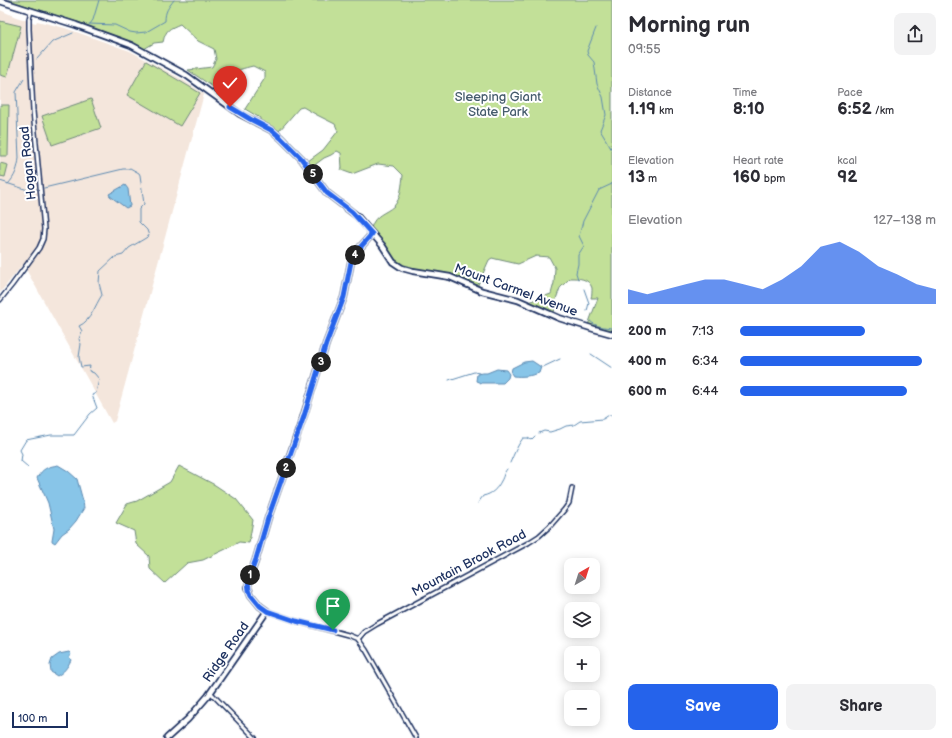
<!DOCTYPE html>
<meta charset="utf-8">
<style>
:root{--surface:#fff;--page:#f2f2f3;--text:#2b2b33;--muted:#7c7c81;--accent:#2563eb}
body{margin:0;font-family:"Balsamiq Sans",sans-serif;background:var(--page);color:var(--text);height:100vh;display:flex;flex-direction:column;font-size:15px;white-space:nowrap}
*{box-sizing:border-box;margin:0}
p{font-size:13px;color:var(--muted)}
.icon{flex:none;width:22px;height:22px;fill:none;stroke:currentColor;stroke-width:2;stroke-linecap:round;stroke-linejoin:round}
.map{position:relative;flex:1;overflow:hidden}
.drawer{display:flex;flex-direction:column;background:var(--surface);width:340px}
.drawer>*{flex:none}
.needle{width:26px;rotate:39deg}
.controls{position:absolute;left:564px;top:558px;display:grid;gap:8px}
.controls a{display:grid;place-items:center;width:36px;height:36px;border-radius:8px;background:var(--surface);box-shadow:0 2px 10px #0003;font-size:20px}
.scale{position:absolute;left:12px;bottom:10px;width:56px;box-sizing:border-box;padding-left:4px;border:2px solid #1b2f5e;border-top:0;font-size:11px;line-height:14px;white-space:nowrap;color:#1b2f5e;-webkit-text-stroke:3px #fff;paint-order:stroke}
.pin{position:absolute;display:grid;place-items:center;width:34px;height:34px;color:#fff;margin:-41px -17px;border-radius:50% 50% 50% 0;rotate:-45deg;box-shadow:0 0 4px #0007}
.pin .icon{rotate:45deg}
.km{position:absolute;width:20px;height:20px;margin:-10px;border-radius:50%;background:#222;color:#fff;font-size:11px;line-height:20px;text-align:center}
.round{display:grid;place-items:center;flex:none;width:42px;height:42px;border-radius:8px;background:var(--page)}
.head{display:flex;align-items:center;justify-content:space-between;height:68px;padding:0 16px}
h1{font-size:22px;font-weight:700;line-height:30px}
.metrics{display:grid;grid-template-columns:repeat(3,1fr);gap:6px;height:68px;padding:4px 16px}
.metrics div{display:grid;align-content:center}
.metrics b{font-size:17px;font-weight:700}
.metrics small{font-size:11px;font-weight:400}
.metrics p{font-size:11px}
.chart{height:112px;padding:8px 16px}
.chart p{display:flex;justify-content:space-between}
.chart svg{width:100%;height:72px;margin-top:4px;fill:var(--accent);opacity:.7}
.cta{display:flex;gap:8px;margin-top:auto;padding:8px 16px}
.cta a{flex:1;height:46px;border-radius:8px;background:var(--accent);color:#fff;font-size:16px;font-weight:700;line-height:46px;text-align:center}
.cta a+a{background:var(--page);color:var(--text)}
ul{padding:0 16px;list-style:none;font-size:13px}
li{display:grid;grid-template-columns:64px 48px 1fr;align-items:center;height:30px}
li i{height:10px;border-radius:5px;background:var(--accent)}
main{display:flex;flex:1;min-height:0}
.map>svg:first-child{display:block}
.built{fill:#f4e6dc}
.green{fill:#c2e098;stroke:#6e887b}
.water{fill:#88c5e8;stroke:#5c89b1}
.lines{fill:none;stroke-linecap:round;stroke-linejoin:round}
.stream{stroke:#5c89b1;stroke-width:1}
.street-casing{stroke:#1b2f5e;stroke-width:6}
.secondary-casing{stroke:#1b2f5e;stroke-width:8}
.street{stroke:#fff;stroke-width:3}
.secondary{stroke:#fff;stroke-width:4.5}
.route-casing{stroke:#fff;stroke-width:8}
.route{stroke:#2563eb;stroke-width:5}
.labels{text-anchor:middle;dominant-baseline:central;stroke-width:4;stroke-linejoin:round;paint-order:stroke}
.park-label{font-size:13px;fill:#455b6c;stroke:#fff}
.street-label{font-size:13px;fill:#1b2f5e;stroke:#fff}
</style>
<main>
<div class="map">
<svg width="612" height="738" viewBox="0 0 612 738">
<rect width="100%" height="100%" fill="#fff"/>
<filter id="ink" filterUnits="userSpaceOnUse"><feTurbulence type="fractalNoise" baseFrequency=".025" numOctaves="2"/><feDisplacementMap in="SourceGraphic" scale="8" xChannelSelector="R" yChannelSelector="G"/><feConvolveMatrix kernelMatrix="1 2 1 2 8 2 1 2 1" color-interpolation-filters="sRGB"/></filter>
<g filter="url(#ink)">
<!-- built -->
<path class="built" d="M0,10l16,7 20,6 1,-2 28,7 65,23 53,29 21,14 -89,327 -3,2 -89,-159 -23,29z"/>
<!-- green -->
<g class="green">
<path d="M8,0h604v330l-24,-5 10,-27h-7c1,-3 1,-7 1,-10 -3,-10 -14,-10 -22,-10l-10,10 -4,11 -2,14 -26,-11 23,-8 3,-11 1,-15 -6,-11 -13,-1 -18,8 -22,-5 -4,-1 -3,2 -12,27c-9,-5 -18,-10 -28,-13 -18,-4 -39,0 -54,-14l-24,-32c4,-14 14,-14 23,-22 7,-7 8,-22 9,-31l-9,-9 -16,-2 -26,10 -11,-4 1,-2 -1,-15 -4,-2 -6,4 -7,3 -12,9 -4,-6 15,-11 15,-19 -3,-7 -18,-9 -14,-8 -4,1 -20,23 -4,-1 -15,-8v-4l-15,-9 20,-31v-6l-12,-6c-8,2 -19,4 -25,11 -4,5 -2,8 -9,14l-31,-21 24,-3 4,-8 -2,-10 -16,-8 -18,-17c-11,5 -14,5 -17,18l-9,1 -10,6 -2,-2 -16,-7 -49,-18z"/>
<path d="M0,21l21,5 -14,51 -7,-2z"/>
<path d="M146,61l54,32 -20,33 -53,-31z"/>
<path d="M91,99l10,29 -49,17 -10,-29z"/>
<path d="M0,105h9l-1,51h-8z"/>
<path d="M0,163l8,2 -3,12 -5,-1z"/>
<path d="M179,466l36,19 21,14 17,21 -4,23 -10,-1 -13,7 -23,11 -16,3 -22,20 -15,-14 -1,-13 -13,-12 -2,-13 -18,-8 11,-19 10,-3 33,-19z"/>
</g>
<!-- water -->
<g class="water">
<path d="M125,185l3,4 2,17 -4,2 -16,-12 -1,-2z"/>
<path d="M532,361l9,6 -2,6c-8,3 -17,4 -26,3l-2,-3 1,-5 12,-6z"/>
<path d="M497,369l9,1 3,4 -1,4 -5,5h-22l-5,-2 1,-7 5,-1h5z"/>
<path d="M58,465l10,6 9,8 6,22 1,7 -8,13 -7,8 -7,5 -7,9 -3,-2 2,-12 -6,-26 -11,-25c6,-10 10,-11 21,-13z"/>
<path d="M69,652l2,2 -2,3 2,3c-4,8 -7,12 -14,16l-6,-4 -1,-7 2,-6 7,-5z"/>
</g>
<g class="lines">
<!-- stream -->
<g class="stream">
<path d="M89,24l26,1 15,7 6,1 10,-1 19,-11c0,-10 3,-13 9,-21"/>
<path d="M90,24l3,-4 6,-20"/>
<path d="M596,28l-9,23 1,4 6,7 3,22 6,13 3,18 -6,15 12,20"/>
<path d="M37,59l15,-17 21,-9"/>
<path d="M0,181l31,10 7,-2"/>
<path d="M8,184c7,-7 10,-16 11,-26l-3,-66 8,-13"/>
<path d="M578,279l-2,-6 2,-9v-9l6,-9 -5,-10 4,-15 16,-31 13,-6v-1"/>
<path d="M584,289l5,14 -2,8"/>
<path d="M590,321c6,6 14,6 22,7"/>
<path d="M591,354l21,14"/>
<path d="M543,367l17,-8"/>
<path d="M449,380l25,-8 5,1"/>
<path d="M539,433l5,-2 6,1 10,-3 6,-3 8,-1 6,-4 23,-2 6,-4h3"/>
<path d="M510,463c4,-9 7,-17 13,-25h5l3,2 4,-4"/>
<path d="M28,467l-7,-6 1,-7 -2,-4 6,-10 25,-5h23l16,-21 7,-6 -5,-13 4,-2 3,-14 -5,-6 -5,-2 1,-5 -9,1 -2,-10 2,-13 -2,-5 3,-8 -3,-5c12,-5 16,-21 23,-31l-3,-12 1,-12 15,-14 8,-2 6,-7 20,-12 -2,-6 -8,-8v-13l5,-5 -4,-29 -1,-2 -9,-5 -2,1h-5l-79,19"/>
<path d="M478,503l5,-7c9,-2 14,-7 18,-15 3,-5 2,-7 6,-12"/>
</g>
<!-- street casing -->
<g class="street-casing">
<g id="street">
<path d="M0,300l12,-15 27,-37 4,-9 1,-10 -11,-118 -4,-82v-10l2,-8"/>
<path d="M267,611l29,10 52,14 10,4 8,11 50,88"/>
<path d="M358,639l6,-7 13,-8 151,-81 11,-7 11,-10 14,-16 5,-7 3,-15"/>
<path d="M211,693l44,45"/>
</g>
</g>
<!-- secondary casing -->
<g class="secondary-casing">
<g id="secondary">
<path d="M0,1l76,24 55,20 55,30 54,39 33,17 8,7 20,20 26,35 30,23 25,29 11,17 9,6 11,3 25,4 12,2 32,14 36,9 41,18 35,11 18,5"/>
<path d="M167,738l21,-19 20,-23 59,-85 -7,-5 -9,-11 -3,-8 2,-11 6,-17 12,-41 36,-103 22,-71 18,-47 7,-35 6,-11 15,-17"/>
</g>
</g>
<!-- street -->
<use href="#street" class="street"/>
<!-- secondary -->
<use href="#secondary" class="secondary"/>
</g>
</g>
<g class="lines" filter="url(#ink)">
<!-- route casing -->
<g class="route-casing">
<path id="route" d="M230,107l20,12 23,12 8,7 20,20 26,35 25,19 20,22 -15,17 -6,11 -7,35 -18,47 -22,72 -36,102 -12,41 -8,22 1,9 2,5 9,11 7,5 29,10 37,9"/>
</g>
<!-- route -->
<use href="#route" class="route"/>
</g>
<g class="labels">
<!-- park labels -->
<g class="park-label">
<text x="498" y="97">Sleeping Giant<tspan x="498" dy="15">State Park</tspan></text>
</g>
<!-- street labels -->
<g class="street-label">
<text transform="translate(28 163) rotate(-96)">Hogan Road</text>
<text transform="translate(516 290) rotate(20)">Mount Carmel Avenue</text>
<text transform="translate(469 563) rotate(-28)">Mountain Brook Road</text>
<text transform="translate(226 652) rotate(-55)">Ridge Road</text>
</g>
</g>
</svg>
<div class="controls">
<a><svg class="needle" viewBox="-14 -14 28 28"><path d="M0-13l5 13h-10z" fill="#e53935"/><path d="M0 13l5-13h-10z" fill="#7c7c81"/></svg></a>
<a><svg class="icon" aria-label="layers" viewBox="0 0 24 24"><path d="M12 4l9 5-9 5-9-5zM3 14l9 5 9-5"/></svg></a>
<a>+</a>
<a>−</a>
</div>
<div class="scale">100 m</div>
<div class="pin" style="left:333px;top:630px;background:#1e9e55"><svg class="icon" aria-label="arrive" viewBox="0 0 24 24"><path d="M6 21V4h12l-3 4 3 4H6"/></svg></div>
<div class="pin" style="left:230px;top:107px;background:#d93025"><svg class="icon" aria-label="check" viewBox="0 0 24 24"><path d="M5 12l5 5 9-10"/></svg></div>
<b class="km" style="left:250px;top:575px">1</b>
<b class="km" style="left:286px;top:468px">2</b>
<b class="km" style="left:321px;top:362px">3</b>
<b class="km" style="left:355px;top:255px">4</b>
<b class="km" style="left:313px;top:174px">5</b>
</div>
<section class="drawer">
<div class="head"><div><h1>Morning run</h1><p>09:55</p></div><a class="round"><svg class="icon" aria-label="share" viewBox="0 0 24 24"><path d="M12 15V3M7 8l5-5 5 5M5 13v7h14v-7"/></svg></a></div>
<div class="metrics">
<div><p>Distance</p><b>1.19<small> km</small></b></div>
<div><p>Time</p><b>8:10</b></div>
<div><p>Pace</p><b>6:52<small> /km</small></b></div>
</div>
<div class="metrics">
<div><p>Elevation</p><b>13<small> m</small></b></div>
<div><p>Heart rate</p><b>160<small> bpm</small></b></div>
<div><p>kcal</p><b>92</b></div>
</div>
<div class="chart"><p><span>Elevation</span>127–138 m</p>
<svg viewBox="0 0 160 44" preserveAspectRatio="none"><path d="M0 44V35L10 38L20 35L30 32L40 29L50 29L60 32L70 35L80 29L90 21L100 9L110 6L120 12L130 21L140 26L150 32L160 35V44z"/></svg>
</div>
<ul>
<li><b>200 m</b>7:13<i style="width:64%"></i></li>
<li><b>400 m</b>6:34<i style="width:93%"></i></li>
<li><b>600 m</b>6:44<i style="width:85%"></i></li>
</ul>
<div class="cta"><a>Save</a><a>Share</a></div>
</section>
</main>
